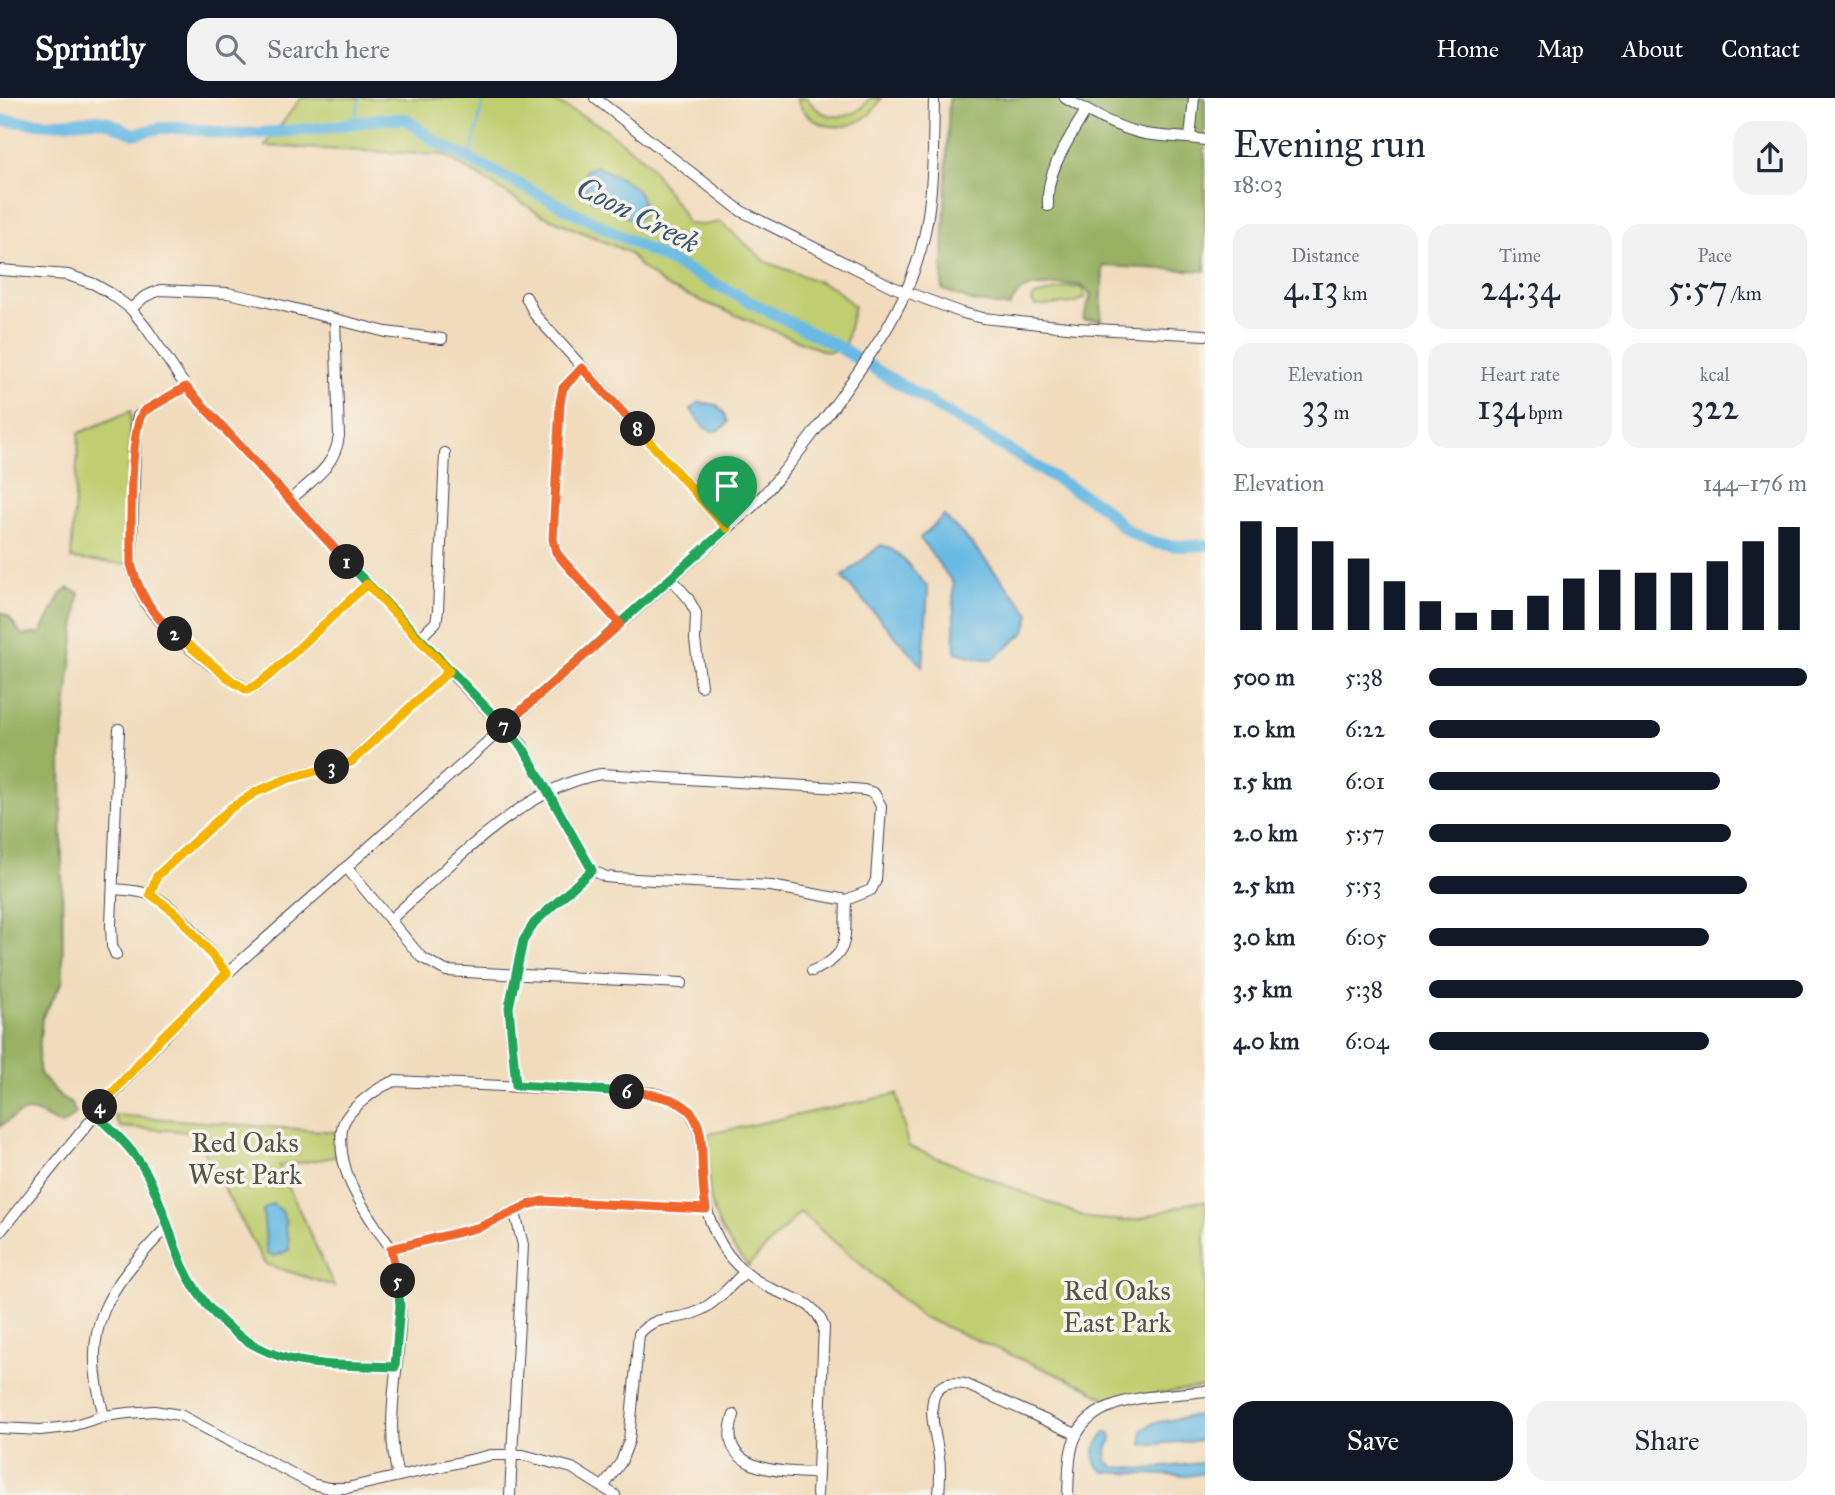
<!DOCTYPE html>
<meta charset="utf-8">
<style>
:root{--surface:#fff;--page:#f2f2f3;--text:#1f2937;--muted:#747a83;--accent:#111827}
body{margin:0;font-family:"IM FELL Great Primer",serif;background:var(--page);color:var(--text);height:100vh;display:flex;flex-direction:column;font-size:26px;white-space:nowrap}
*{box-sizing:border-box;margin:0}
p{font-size:23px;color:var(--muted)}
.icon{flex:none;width:38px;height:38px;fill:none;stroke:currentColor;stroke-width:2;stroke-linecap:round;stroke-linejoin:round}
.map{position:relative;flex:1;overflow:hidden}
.panel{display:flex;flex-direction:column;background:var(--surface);width:630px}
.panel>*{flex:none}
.pin{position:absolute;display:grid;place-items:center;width:60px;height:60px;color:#fff;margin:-72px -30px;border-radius:50% 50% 50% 0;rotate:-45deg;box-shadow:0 0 7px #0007}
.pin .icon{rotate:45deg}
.km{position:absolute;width:35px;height:35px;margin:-18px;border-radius:50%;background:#222;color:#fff;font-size:19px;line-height:35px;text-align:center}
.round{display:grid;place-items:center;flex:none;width:74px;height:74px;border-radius:21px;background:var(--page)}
.summary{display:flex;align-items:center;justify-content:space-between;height:119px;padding:0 28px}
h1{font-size:38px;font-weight:600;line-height:52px}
.metrics{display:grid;grid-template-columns:repeat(3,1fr);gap:10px;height:119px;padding:7px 28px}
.metrics div{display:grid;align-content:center;border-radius:18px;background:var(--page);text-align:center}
.metrics b{font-size:35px;font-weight:600}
.metrics small{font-size:19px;font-weight:400}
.metrics p{font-size:19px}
.chart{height:196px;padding:14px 28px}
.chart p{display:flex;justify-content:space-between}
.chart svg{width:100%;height:126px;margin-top:7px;stroke:var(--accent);stroke-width:6}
.primary-button{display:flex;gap:14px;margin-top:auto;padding:14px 28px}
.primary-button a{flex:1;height:80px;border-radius:21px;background:var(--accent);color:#fff;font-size:28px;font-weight:600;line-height:80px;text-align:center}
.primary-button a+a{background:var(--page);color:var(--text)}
ul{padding:0 28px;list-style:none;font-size:23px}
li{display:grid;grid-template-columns:112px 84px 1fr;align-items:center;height:52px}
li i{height:18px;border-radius:9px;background:var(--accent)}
header{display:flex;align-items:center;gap:42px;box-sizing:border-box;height:98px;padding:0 35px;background:var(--accent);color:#fff}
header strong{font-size:33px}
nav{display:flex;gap:38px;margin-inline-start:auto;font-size:24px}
.search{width:490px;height:63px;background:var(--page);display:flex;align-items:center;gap:18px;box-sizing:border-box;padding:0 24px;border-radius:21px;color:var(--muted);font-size:26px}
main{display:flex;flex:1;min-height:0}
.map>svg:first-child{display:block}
.green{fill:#c0ce71;stroke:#717856;stroke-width:2}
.forest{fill:#98b163;stroke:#5d6a4f;stroke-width:2}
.water{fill:#68b9e3;stroke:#456e8f;stroke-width:2}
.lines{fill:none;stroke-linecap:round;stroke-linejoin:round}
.stream{stroke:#68b9e3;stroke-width:2}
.river{stroke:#68b9e3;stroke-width:12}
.minor-casing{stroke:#413e4e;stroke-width:12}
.minor{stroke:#fff;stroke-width:10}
.split-1-casing{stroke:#fff;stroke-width:14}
.split-2-casing{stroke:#fff;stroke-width:14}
.split-3-casing{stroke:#fff;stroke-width:14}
.split-4-casing{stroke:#fff;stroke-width:14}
.split-5-casing{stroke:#fff;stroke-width:14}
.split-6-casing{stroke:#fff;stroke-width:14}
.split-7-casing{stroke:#fff;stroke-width:14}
.split-8-casing{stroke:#fff;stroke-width:14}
.split-9-casing{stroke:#fff;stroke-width:14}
.split-1{stroke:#22a559;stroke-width:9}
.split-2{stroke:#f0652b;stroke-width:9}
.split-3{stroke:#f5b400;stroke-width:9}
.split-4{stroke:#f5b400;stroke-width:9}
.split-5{stroke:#22a559;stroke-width:9}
.split-6{stroke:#f0652b;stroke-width:9}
.split-7{stroke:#22a559;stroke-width:9}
.split-8{stroke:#f0652b;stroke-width:9}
.split-9{stroke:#f5b400;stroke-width:9}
.labels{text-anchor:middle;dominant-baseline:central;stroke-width:7;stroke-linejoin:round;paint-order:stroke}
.park-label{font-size:28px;fill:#51564b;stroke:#f7f3e8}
.water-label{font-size:30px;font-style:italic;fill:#3a5776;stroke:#f7f3e8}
</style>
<header>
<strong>Sprintly</strong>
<div class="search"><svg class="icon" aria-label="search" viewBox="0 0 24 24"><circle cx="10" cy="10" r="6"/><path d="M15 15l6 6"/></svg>Search here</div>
<nav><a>Home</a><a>Map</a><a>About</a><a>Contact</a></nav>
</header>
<main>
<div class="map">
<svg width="1205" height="1397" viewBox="0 0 1205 1397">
<rect width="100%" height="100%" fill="#f7f3e8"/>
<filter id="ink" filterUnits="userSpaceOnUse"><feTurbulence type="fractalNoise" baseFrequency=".0143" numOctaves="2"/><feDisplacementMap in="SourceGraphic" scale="14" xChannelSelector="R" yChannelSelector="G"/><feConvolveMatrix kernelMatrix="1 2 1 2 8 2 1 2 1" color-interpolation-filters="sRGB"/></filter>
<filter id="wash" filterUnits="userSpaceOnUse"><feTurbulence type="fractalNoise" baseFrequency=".00686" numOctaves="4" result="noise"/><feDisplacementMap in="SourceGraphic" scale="28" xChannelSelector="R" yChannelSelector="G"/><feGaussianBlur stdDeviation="1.57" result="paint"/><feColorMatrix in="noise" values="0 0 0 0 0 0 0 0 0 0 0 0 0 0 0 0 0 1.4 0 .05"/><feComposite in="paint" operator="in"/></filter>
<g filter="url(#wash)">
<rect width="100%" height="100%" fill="#f1dbbc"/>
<!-- green -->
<g class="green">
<path d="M301,0h247l55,29 44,35 35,50 5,12 16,1 18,-3 45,40 67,25 21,19 -10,44 -18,2 -159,-65 -28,-22 -11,-13 -88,-38 -96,-59 -179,-9z"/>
<path d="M796,0h11c16,24 47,25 63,0h11c-17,37 -69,39 -85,0z"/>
<path d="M1069,189l14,1 2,10 -12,5 -32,3h-6l-3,-5 2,-5z"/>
<path d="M131,313l-6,153 -54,-5 8,-126z"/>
<path d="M897,996l11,52 180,72 37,3 15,-2 49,-16 16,-2v186l-96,14 -25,-15 -162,-69 -122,-105 -52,54c-43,-47 -40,-72 -39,-132z"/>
<path d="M114,1017l221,17 1,25 -57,9 55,120 -69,-22 -72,-132 -73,-5z"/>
</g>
<!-- forest -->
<g class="forest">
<path d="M949,0h256v173l-102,-5 -2,54h-18l8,-25 -9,-9 -12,-2 -39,3 -12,5 -10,15 -38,-6 -29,-12z"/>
<path d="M68,490l11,5 -18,161 2,227 -21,37 -4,42 2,14 19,21 13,10 4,8 -14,12c-31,-14 -32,-23 -62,2v-515l9,5 13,18 19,-2 19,-38z"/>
</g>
<!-- water -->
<g class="water">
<path d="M596,68c23,13 53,19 46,50l-7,5c-19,-7 -21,-20 -42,-20 -8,-6 -10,-21 -7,-31z"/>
<path d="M699,304l18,3 8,9 3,9c-17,18 -28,2 -37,-14z"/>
<path d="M944,418l28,28 58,70 -5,18 -31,27h-10l-29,-7 -2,-69 -33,-45z"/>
<path d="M881,447c16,2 37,31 47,43l-5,79 -81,-90z"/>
<path d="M272,1106l10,7 4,12 -1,3 4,14v10l-14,6 -8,-2 -4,-44z"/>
<path d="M1205,1316v26l-63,5v-15l12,-7z"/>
<path d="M1105,1334l5,1 2,6 -6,12 1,10 7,6 30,2 58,-6h3v10l-19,3 -82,-4c-17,-12 -9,-26 1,-40z"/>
</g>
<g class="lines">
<!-- stream -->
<g class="stream">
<path d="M354,25l6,-25"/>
<path d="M470,61l14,-61"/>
</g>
<!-- river -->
<path class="river" d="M0,22l48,4 48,-4 11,2 27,12 27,-6h26l48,7 89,-7 56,-9h26l28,22 401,204 268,162c31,36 57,42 102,38"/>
</g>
</g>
<g filter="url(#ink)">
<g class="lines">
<!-- minor casing -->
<g class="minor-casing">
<g id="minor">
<path d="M595,0l146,113 152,76 70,26 20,5 94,10 128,7"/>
<path d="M1065,0c26,15 51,30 80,36 20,3 40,3 60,6"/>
<path d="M1190,40l4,-40"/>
<path d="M1048,108c-3,-35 21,-66 38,-96"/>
<path d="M0,172l68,5 26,9 16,9 21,16 16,20 39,58 263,284 73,74 70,125 14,7 10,1 155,8 75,14"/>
<path d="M526,199l9,18 193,213"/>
<path d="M131,211l13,-12 16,-7 68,3 32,7 126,32 56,7"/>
<path d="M582,270l-19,20 -3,15 -7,136 3,13 8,10 56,62"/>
<path d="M186,289l-42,24 -6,5 -2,9 -5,139c4,15 8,28 16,41 16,25 74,70 100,84l10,-3 14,-12 96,-90"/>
<path d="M290,402c22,-20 45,-33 49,-64l-4,-117"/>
<path d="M672,481l16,19 8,15 -1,27 6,46"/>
<path d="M420,540l16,-16 2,-11 7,-158"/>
<path d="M346,769l75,90 25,14 236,12"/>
<path d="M113,791c13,1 26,1 38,6 32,15 53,52 76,78"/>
<path d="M150,796l7,-18 74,-68 25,-16 31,-13 63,-17 99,-91"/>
<path d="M390,822c58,-52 132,-133 211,-146l240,14 23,2 10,3 7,13 -5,74 -5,10 -25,10"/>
<path d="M116,857l-4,-9 -1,-21 8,-196"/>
<path d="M812,873c40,-16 32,-33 34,-71"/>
<path d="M516,987l-7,-78 14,-66 11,-18 58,-53"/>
<path d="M95,1016c20,19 39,36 52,60 12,23 20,50 29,75 19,53 57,95 113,110 34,8 71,6 106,8"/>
<path d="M0,1134c77,-95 151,-191 243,-273l510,-453c30,-31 55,-66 81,-100 40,-56 74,-100 90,-169 10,-45 9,-93 10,-139"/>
<path d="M391,1151l89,-22 48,-22 15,-4 163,8"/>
<path d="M734,1317c-20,57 47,57 84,58"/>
<path d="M104,1318c-25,-92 3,-126 64,-190"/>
<path d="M0,1330l40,2 28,-3 36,-11 24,-3 26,-2 26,4 132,69 17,4h18l144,-33h32l49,13 43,27"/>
<path d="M398,1378c-18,-68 12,-136 -1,-201 -2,-8 -3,-19 -6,-26 -4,-8 -11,-15 -15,-22 -20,-30 -39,-61 -34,-98 2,-18 37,-43 53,-48l258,12c55,12 47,47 50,92 1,17 5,32 12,47 10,23 28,42 51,54 23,13 48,12 58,41l-7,168"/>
<path d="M603,1389l18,-25 8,-21 10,-107c19,-22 36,-11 60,-23 18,-9 31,-25 46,-39"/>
<path d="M510,1397l13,-250 -8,-32"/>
<path d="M939,1397c1,-13 2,-25 0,-38 -3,-27 -24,-81 26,-73l111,50"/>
<path d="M1068,1397c1,-18 0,-38 6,-54 17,-48 89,-44 131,-50"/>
</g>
</g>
<!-- minor -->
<use href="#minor" class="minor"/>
</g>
</g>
<g class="lines" filter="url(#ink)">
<!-- split-1 casing -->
<g class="split-1-casing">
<path id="split-1" d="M347,464l157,164 223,-198"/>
</g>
<!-- split-2 casing -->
<g class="split-2-casing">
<path id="split-2" d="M175,536c-23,-20 -36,-40 -44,-70 0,-26 -2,-138 13,-153l42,-24 161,175"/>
</g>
<!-- split-3 casing -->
<g class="split-3-casing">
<path id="split-3" d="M175,536l57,47 15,9 10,-5 14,-11 96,-90 82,87 -98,91 -19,5"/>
</g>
<!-- split-4 casing -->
<g class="split-4-casing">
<path id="split-4" d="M100,1009l61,-69 66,-65 -50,-59 -27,-20 7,-18 74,-68 25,-16 31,-13 45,-12"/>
</g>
<!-- split-5 casing -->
<g class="split-5-casing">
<path id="split-5" d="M100,1009l-5,7c20,19 39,36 52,60 12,23 20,50 29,75 19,53 57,95 113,110 34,8 71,6 106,8l5,-61 -2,-25"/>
</g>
<!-- split-6 casing -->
<g class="split-6-casing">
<path id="split-6" d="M398,1183l-7,-32 89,-22 48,-22 14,-4 164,8c-12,-69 18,-112 -79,-117"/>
</g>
<!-- split-7 casing -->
<g class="split-7-casing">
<path id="split-7" d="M504,628l21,25 67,119 -58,53 -11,18 -14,66 7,78 111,7"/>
</g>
<!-- split-8 casing -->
<g class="split-8-casing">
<path id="split-8" d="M504,628l116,-102 -56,-62 -8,-10 -3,-13 7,-136 3,-15 19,-20 56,61"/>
</g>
<!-- split-9 casing -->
<g class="split-9-casing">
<path id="split-9" d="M638,331l89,99"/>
</g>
<!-- split-1 -->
<use href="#split-1" class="split-1"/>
<!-- split-2 -->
<use href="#split-2" class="split-2"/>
<!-- split-3 -->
<use href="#split-3" class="split-3"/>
<!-- split-4 -->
<use href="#split-4" class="split-4"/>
<!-- split-5 -->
<use href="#split-5" class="split-5"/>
<!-- split-6 -->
<use href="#split-6" class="split-6"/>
<!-- split-7 -->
<use href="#split-7" class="split-7"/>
<!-- split-8 -->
<use href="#split-8" class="split-8"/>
<!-- split-9 -->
<use href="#split-9" class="split-9"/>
</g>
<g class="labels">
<!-- park labels -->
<g class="park-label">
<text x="245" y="1044">Red Oaks<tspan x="245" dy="32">West Park</tspan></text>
<text x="1117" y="1192">Red Oaks<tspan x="1117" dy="32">East Park</tspan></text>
</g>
<!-- water labels -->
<g class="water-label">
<text transform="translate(638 117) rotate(27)">Coon Creek</text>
</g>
</g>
</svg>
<div class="pin" style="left:727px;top:430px;background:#1e9e55"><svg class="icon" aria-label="arrive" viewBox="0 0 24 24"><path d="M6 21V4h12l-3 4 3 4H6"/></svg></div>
<b class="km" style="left:347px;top:464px">1</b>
<b class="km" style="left:175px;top:536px">2</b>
<b class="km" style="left:332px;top:669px">3</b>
<b class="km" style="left:100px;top:1009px">4</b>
<b class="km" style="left:398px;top:1183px">5</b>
<b class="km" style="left:627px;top:994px">6</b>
<b class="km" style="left:504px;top:628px">7</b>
<b class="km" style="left:638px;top:331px">8</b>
</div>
<section class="panel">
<div class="summary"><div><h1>Evening run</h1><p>18:03</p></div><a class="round"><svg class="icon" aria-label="share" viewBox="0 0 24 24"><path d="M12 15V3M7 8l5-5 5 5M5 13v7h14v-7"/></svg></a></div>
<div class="metrics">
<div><p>Distance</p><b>4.13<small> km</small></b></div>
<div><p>Time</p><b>24:34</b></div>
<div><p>Pace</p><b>5:57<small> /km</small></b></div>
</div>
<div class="metrics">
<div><p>Elevation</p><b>33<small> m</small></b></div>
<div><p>Heart rate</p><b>134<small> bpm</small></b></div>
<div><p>kcal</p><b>322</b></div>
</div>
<div class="chart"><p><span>Elevation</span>144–176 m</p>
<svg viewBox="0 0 160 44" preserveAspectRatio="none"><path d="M5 44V6M15 44V8M25 44V13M35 44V19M45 44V27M55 44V34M65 44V38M75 44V37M85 44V32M95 44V26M105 44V23M115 44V24M125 44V24M135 44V20M145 44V13M155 44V8"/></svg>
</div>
<ul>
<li><b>500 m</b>5:38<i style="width:100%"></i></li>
<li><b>1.0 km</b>6:22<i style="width:61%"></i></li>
<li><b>1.5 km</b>6:01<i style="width:77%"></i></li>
<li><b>2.0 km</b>5:57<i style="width:80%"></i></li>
<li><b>2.5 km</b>5:53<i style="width:84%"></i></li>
<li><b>3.0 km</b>6:05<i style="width:74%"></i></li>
<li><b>3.5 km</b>5:38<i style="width:99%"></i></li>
<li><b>4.0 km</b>6:04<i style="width:74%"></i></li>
</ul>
<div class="primary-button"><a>Save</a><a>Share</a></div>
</section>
</main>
